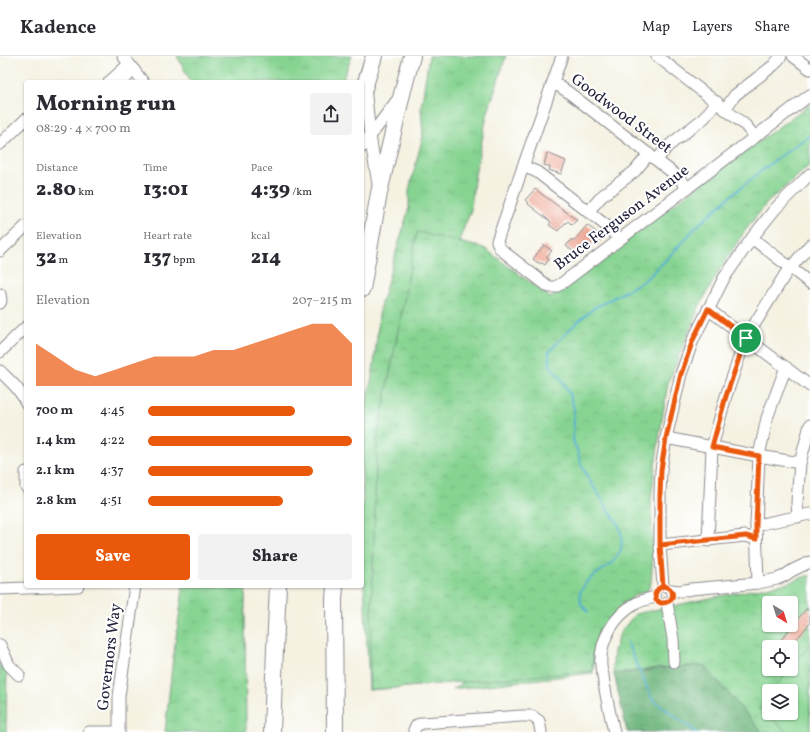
<!DOCTYPE html>
<meta charset="utf-8">
<style>
:root{--surface:#fff;--page:#f2f2f3;--text:#2b2b33;--muted:#7c7c81;--line:#e1e1e2;--accent:#ea580c}
body{margin:0;font-family:Vollkorn,serif;background:var(--page);color:var(--text);height:100vh;display:flex;flex-direction:column;font-size:15px;white-space:nowrap}
*{box-sizing:border-box;margin:0}
p{font-size:13px;color:var(--muted)}
.icon{flex:none;width:22px;height:22px;fill:none;stroke:currentColor;stroke-width:2;stroke-linecap:round;stroke-linejoin:round}
.map{position:relative;flex:1;overflow:hidden}
.details{position:absolute;left:24px;top:24px;width:340px;height:508px;display:flex;flex-direction:column;background:var(--surface);border-radius:4px;box-shadow:0 1px 3px #0004}
.details>*{flex:none}
.needle{width:26px;rotate:142deg}
.buttons{position:absolute;left:762px;top:540px;display:grid;gap:8px}
.buttons a{display:grid;place-items:center;width:36px;height:36px;border-radius:4px;background:var(--surface);box-shadow:0 1px 3px #0004;font-size:20px}
.pin{position:absolute;display:grid;place-items:center;width:34px;height:34px;color:#fff;margin:-17px;border:2px solid #fff;border-radius:50%;box-shadow:0 1px 4px #0007}
.round{display:grid;place-items:center;flex:none;width:42px;height:42px;border-radius:4px;background:var(--page)}
.head{display:flex;align-items:center;justify-content:space-between;height:68px;padding:0 12px}
h1{font-size:22px;font-weight:800;line-height:30px}
.figures{display:grid;grid-template-columns:repeat(3,1fr);gap:6px;height:68px;padding:4px 12px}
.figures div{display:grid;align-content:center}
.figures b{font-size:20px;font-weight:800}
.figures small{font-size:11px;font-weight:400}
.figures p{font-size:11px}
.chart{height:112px;padding:8px 12px}
.chart p{display:flex;justify-content:space-between}
.chart svg{width:100%;height:72px;margin-top:4px;fill:var(--accent);opacity:.7}
.button{display:flex;gap:8px;margin-top:auto;padding:8px 12px}
.button a{flex:1;height:46px;border-radius:4px;background:var(--accent);color:#fff;font-size:16px;font-weight:800;line-height:46px;text-align:center}
.button a+a{background:var(--page);color:var(--text)}
ul{padding:0 12px;list-style:none;font-size:13px}
li{display:grid;grid-template-columns:64px 48px 1fr;align-items:center;height:30px}
li i{height:10px;border-radius:5px;background:var(--accent)}
header{display:flex;align-items:center;gap:24px;box-sizing:border-box;height:56px;padding:0 20px;background:var(--surface);border-bottom:1px solid var(--line)}
header strong{font-size:19px}
nav{display:flex;gap:22px;margin-inline-start:auto;font-size:14px}
.map>svg:first-child{display:block}
.grass{fill:url(#grass-tufts);stroke:#547b66}
.forest{fill:url(#forest-crowns);stroke:#486c5c}
.park{fill:url(#park-crowns);stroke:#547b66;fill-rule:evenodd}
.pitch{fill:#87d492;stroke:#547b66}
.lines{fill:none;stroke-linecap:round;stroke-linejoin:round}
.stream{stroke:#50afcf;stroke-width:2}
.building{fill:url(#building-back-hatch)}
.minor-casing{stroke:#8c8a8e;stroke-width:13}
.highway-casing{stroke:#8c8a8e;stroke-width:18}
.minor{stroke:#fff;stroke-width:11}
.highway{stroke:#fff;stroke-width:16}
.route-casing{stroke:#fff;stroke-width:8}
.route{stroke:#ea580c;stroke-width:5}
.labels{text-anchor:middle;dominant-baseline:central;stroke-width:4;stroke-linejoin:round;paint-order:stroke}
.street-label{font-size:16px;fill:#22223b;stroke:#fff}
</style>
<header>
<strong>Kadence</strong>
<nav><a>Map</a><a>Layers</a><a>Share</a></nav>
</header>
<div class="map">
<svg width="810" height="676" viewBox="0 0 810 676">
<defs>
<pattern id="grass-tufts" width="24" height="20" patternUnits="userSpaceOnUse"><rect width="24" height="20" fill="#87d492"/><path d="M3 7l-1-3M5 7V3M7 7l1-3M15 17l-1-3M17 17v-4M19 17l1-3" fill="none" stroke="#74b67f"/></pattern>
<pattern id="forest-crowns" width="20" height="18" patternUnits="userSpaceOnUse"><rect width="20" height="18" fill="#6db67c"/><path d="M2 6a3 3 0 1 1 6 0M12 15a3 3 0 1 1 6 0" fill="none" stroke="#599467"/></pattern>
<pattern id="park-crowns" width="20" height="18" patternUnits="userSpaceOnUse"><rect width="20" height="18" fill="#87d492"/><path d="M2 6a3 3 0 1 1 6 0M12 15a3 3 0 1 1 6 0" fill="none" stroke="#74b67f"/></pattern>
<pattern id="building-back-hatch" width="6" height="6" patternUnits="userSpaceOnUse"><rect width="6" height="6" fill="#f2a18c"/><path d="M-1 5l2 2M0 0l6 6M5-1l2 2" fill="none" stroke="#cf8a7a"/></pattern>
</defs>
<rect width="100%" height="100%" fill="#fff"/>
<filter id="ink" filterUnits="userSpaceOnUse"><feTurbulence type="fractalNoise" baseFrequency=".025" numOctaves="2"/><feDisplacementMap in="SourceGraphic" scale="8" xChannelSelector="R" yChannelSelector="G"/><feConvolveMatrix kernelMatrix="1 2 1 2 8 2 1 2 1" color-interpolation-filters="sRGB"/></filter>
<filter id="wash" filterUnits="userSpaceOnUse"><feTurbulence type="fractalNoise" baseFrequency=".012" numOctaves="4" result="noise"/><feDisplacementMap in="SourceGraphic" scale="16" xChannelSelector="R" yChannelSelector="G"/><feGaussianBlur stdDeviation="0.9" result="paint"/><feColorMatrix in="noise" values="0 0 0 0 0 0 0 0 0 0 0 0 0 0 0 0 0 1.4 0 .05"/><feComposite in="paint" operator="in"/></filter>
<g filter="url(#wash)">
<rect width="100%" height="100%" fill="#f5f2e2"/>
<!-- grass -->
<g class="grass">
<path d="M177,0h175l-10,26h-151z"/>
<path d="M429,0h77l-19,59 -13,65 -3,30 -11,28 4,12 -44,436 -51,4 -5,-107 -2,-11v-63l1,-11 -1,-24v-39l2,-20 6,-27 4,-24 6,-57 29,-99v-18l14,-54 -2,-28z"/>
<path d="M182,530h64l-1,20 1,126h-81l8,-75 9,-60z"/>
<path d="M635,539c-17,16 -34,32 -39,56 -2,7 -2,15 -3,22l-140,16 16,-10 51,-15 90,-51z"/>
<path d="M0,591l7,16 -1,69h-6z"/>
</g>
<!-- forest -->
<path class="forest" d="M704,609l58,67h-135l-13,-58 62,-7z"/>
<!-- park -->
<g class="park">
<path d="M810,48v61l-43,38 -23,29 -25,39 -20,36 -31,76 -9,55 -8,61 2,54 -2,30 -4,8 -12,4 -20,17 -16,18 -6,23 -1,18 -223,19 8,-250 40,-208 67,16 67,50 151,-115z"/>
<path d="M810,519v157h-48l-58,-67 -46,3 -44,6 -1,-10 1,-13 6,-18 15,-19 70,-15 82,-16zM769,547h22v22h-22zM769,591h22v22h-22zM769,635h22v22h-22z"/>
</g>
<!-- pitch -->
<path class="pitch" d="M810,589v87h-22l-30,-24 11,-13v18h22v-22h-19z"/>
<g class="lines">
<!-- stream -->
<g class="stream">
<path d="M588,556l-7,-8 -1,-12 8,-12 24,-17 9,-13 1,-14 -4,-12 -30,-46 -7,-14 -4,-14 -4,-9 1,-32 -4,-14 -8,-15 -12,-15 -1,-13 22,-24 23,-20 32,-17 18,-10 22,-21 30,-33 32,-29 47,-38 35,-25"/>
<path d="M627,586l25,57 44,33"/>
</g>
</g>
<g id="blocks">
<!-- building -->
<g class="building">
<path d="M547,97l19,8 -5,13 -12,-4 1,-3 -6,-2z"/>
<path d="M535,133l42,31 -5,5 -4,-4 -2,2h-1l-7,8 -9,-6 2,-3 -23,-18 1,-1 -4,-3z"/>
<path d="M587,169l16,12 -6,7 -4,-3 -4,6h-1l-2,2 -1,-1 -7,7 -12,-9 6,-7 2,2z"/>
<path d="M544,189l8,6 -6,6 3,2 -4,6 -3,-2 -1,1 -3,-2v1l-5,-4z"/>
<path d="M806,553l4,1v13l-20,24h-15z"/>
</g>
</g>
</g>
<g filter="url(#ink)">
<use href="#blocks" fill-opacity="0" stroke="#8c8a8e" stroke-width="1"/>
<g class="lines">
<!-- minor casing -->
<g class="minor-casing">
<g id="minor">
<path d="M123,0l20,26"/>
<path d="M562,0l-65,185 2,6 5,5 45,35h6l6,-3 249,-189"/>
<path d="M657,0l88,69 10,12"/>
<path d="M793,0l17,13"/>
<path d="M109,26l20,-18"/>
<path d="M121,26l13,-12"/>
<path d="M552,28l7,2 9,6 109,84 11,12"/>
<path d="M365,31l5,49 8,48"/>
<path d="M725,53l10,-14 39,-30 7,-9"/>
<path d="M0,88l26,-25"/>
<path d="M362,91l36,-48"/>
<path d="M657,104l10,-13 37,-29 13,-16"/>
<path d="M523,110l14,6 71,55 11,12"/>
<path d="M588,156l14,-16 33,-25 14,-17"/>
<path d="M752,182l58,45"/>
<path d="M0,195l26,-25"/>
<path d="M0,238l1,7 -1,2"/>
<path d="M708,253l102,77"/>
<path d="M0,296l26,-25"/>
<path d="M0,315c10,10 21,19 26,32"/>
<path d="M666,382l93,18 41,7"/>
<path d="M26,416v15"/>
<path d="M798,461l-1,-15 3,-39 10,-38"/>
<path d="M756,469l54,-11"/>
<path d="M708,485l4,-94 14,-51 17,-50 6,-13 37,-60 24,-28"/>
<path d="M660,489l85,-9 11,3"/>
<path d="M758,527l-2,-58 3,-69 8,-38 19,-51"/>
<path d="M663,530l-3,-41v-50l1,-25 5,-32 15,-64 12,-34 31,-62 28,-40 23,-29 35,-35"/>
<path d="M0,533l78,-3"/>
<path d="M671,534l9,1 11,-2 67,-6 19,-4 7,-3 9,-6 17,-8"/>
<path d="M667,547l6,36 1,23"/>
<path d="M0,589l9,20 10,10"/>
<path d="M89,676h30"/>
<path d="M119,676v-36l16,-110"/>
<path d="M414,676v-2l3,-5 6,-2 98,-7h11l7,5 2,11"/>
<path d="M614,676c-4,-19 -9,-38 -11,-57 -1,-3 -2,-6 -2,-9 -2,-25 13,-50 34,-62 6,-4 13,-5 20,-7"/>
</g>
</g>
<!-- highway casing -->
<g class="highway-casing">
<g id="highway">
<path d="M362,39l12,-39"/>
<path d="M362,233l17,-96 23,-99 10,-38"/>
<path d="M335,530l-1,14 1,132"/>
<path d="M272,676l3,-83 3,-63"/>
</g>
</g>
<!-- minor -->
<use href="#minor" class="minor"/>
<!-- highway -->
<use href="#highway" class="highway"/>
</g>
</g>
<g class="lines" filter="url(#ink)">
<!-- route casing -->
<g class="route-casing">
<path id="route" d="M746,282l-38,-29 -15,31 -12,34 -15,64 -5,32 -1,25v50l3,41 -5,3 -3,5 1,6 5,3c14,1 16,-15 2,-17l-3,-41 86,-9 10,3v-14l3,-69 -47,-9 14,-51 20,-58"/>
</g>
<!-- route -->
<use href="#route" class="route"/>
</g>
<g class="labels">
<!-- street labels -->
<g class="street-label">
<text transform="translate(621 58) rotate(37)">Goodwood Street</text>
<text transform="translate(622 162) rotate(-37)">Bruce Ferguson Avenue</text>
<text transform="translate(110 601) rotate(-83)">Governors Way</text>
</g>
</g>
</svg>
<div class="buttons">
<a><svg class="needle" viewBox="-14 -14 28 28"><path d="M0-13l5 13h-10z" fill="#e53935"/><path d="M0 13l5-13h-10z" fill="#7c7c81"/></svg></a>
<a><svg class="icon" aria-label="locate" viewBox="0 0 24 24"><circle cx="12" cy="12" r="6"/><path d="M12 2v4M12 18v4M2 12h4M18 12h4"/></svg></a>
<a><svg class="icon" aria-label="layers" viewBox="0 0 24 24"><path d="M12 4l9 5-9 5-9-5zM3 14l9 5 9-5"/></svg></a>
</div>
<div class="pin" style="left:746px;top:282px;background:#1e9e55"><svg class="icon" aria-label="arrive" viewBox="0 0 24 24"><path d="M6 21V4h12l-3 4 3 4H6"/></svg></div>
<section class="details">
<div class="head"><div><h1>Morning run</h1><p>08:29 · 4 × 700 m</p></div><a class="round"><svg class="icon" aria-label="share" viewBox="0 0 24 24"><path d="M12 15V3M7 8l5-5 5 5M5 13v7h14v-7"/></svg></a></div>
<div class="figures">
<div><p>Distance</p><b>2.80<small> km</small></b></div>
<div><p>Time</p><b>13:01</b></div>
<div><p>Pace</p><b>4:39<small> /km</small></b></div>
</div>
<div class="figures">
<div><p>Elevation</p><b>32<small> m</small></b></div>
<div><p>Heart rate</p><b>137<small> bpm</small></b></div>
<div><p>kcal</p><b>214</b></div>
</div>
<div class="chart"><p><span>Elevation</span>207–215 m</p>
<svg viewBox="0 0 160 44" preserveAspectRatio="none"><path d="M0 44V18L10 26L20 34L30 38L40 34L50 30L60 26L70 26L80 26L90 22L100 22L110 18L120 14L130 10L140 6L150 6L160 18V44z"/></svg>
</div>
<ul>
<li><b>700 m</b>4:45<i style="width:72%"></i></li>
<li><b>1.4 km</b>4:22<i style="width:100%"></i></li>
<li><b>2.1 km</b>4:37<i style="width:81%"></i></li>
<li><b>2.8 km</b>4:51<i style="width:66%"></i></li>
</ul>
<div class="button"><a>Save</a><a>Share</a></div>
</section>
</div>
